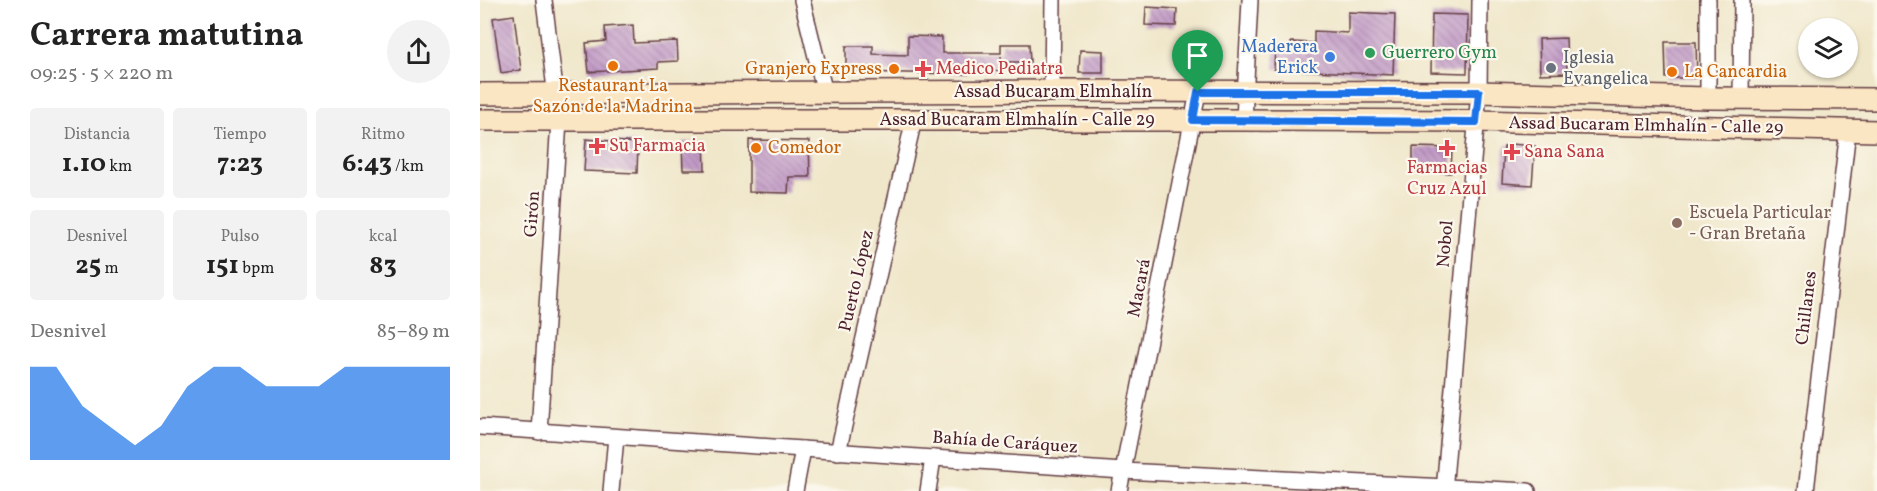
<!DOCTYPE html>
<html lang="es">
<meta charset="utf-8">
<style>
:root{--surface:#fff;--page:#f2f2f2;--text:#222;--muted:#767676;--accent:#1a73e8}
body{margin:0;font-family:Vollkorn,serif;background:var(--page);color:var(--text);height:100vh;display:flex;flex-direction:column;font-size:22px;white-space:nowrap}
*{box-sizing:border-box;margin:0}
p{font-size:20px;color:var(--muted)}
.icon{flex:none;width:33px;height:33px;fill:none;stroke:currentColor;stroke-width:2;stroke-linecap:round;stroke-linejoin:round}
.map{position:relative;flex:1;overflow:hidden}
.sheet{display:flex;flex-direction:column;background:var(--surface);width:480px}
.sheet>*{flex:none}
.fabs{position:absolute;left:1318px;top:18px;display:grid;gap:12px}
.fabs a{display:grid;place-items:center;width:60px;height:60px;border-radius:50%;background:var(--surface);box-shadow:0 2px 4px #0004;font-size:30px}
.pin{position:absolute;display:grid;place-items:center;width:51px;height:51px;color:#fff;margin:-62px -26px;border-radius:50% 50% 50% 0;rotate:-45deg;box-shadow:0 0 6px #0007}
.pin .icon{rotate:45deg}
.round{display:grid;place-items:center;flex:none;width:63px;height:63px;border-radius:32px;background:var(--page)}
.head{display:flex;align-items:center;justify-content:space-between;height:102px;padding:0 30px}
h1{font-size:33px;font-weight:700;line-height:45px}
.figures{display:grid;grid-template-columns:repeat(3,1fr);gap:9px;height:102px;padding:6px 30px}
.figures div{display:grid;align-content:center;border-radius:6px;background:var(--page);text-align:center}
.figures b{font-size:26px;font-weight:700}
.figures small{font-size:16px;font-weight:400}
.figures p{font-size:16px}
.chart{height:168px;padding:12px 30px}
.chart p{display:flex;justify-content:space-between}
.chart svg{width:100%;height:108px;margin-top:6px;fill:var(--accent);opacity:.7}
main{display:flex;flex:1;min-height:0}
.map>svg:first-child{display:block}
.building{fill:url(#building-back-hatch)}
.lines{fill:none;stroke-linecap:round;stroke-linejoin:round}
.minor-casing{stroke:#633d43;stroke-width:18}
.secondary-casing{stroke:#633d43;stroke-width:24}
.minor{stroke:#fff;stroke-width:15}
.secondary{stroke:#fbe6c4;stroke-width:21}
.route-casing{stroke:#fff;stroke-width:12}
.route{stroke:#1a73e8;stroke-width:8}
.leisure-dot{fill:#2e9e5b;stroke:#fbf7ec;stroke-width:2}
.shop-dot{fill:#3f7fe0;stroke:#fbf7ec;stroke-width:2}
.food-dot{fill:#e8710a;stroke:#fbf7ec;stroke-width:2}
.worship-dot{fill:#6b7280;stroke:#fbf7ec;stroke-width:2}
.health-dot{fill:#e0444e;stroke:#fbf7ec;stroke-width:2}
.education-dot{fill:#8d6e63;stroke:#fbf7ec;stroke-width:2}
.labels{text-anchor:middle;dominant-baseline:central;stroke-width:4.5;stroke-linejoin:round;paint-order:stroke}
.shop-label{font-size:18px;fill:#366cbe;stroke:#fbf7ec;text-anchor:end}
.leisure-label{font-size:18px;fill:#27864d;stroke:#fbf7ec;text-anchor:start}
.worship-label{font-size:18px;fill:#5b616d;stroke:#fbf7ec;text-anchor:start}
.food-label{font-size:18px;fill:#c56008;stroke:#fbf7ec;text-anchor:start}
.health-label{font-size:18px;fill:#be3a42;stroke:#fbf7ec;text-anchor:start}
.street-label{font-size:18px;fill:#4a1f2b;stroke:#fbf7ec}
.education-label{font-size:18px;fill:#785e54;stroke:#fbf7ec;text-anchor:start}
</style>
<main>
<section class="sheet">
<div class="head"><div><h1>Carrera matutina</h1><p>09:25 · 5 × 220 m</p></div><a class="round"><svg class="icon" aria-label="share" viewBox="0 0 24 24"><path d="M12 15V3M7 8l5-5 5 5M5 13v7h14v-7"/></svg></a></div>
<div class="figures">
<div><p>Distancia</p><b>1.10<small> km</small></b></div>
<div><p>Tiempo</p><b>7:23</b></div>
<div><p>Ritmo</p><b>6:43<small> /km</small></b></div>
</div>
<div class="figures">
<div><p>Desnivel</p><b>25<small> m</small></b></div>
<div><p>Pulso</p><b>151<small> bpm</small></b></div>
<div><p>kcal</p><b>83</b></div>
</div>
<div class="chart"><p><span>Desnivel</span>85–89 m</p>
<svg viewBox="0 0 160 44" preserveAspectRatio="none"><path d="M0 44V6L10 6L20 22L30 30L40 38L50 30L60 14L70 6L80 6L90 14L100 14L110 14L120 6L130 6L140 6L150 6L160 6V44z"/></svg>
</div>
</section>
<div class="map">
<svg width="1397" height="491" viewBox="0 0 1397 491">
<defs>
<pattern id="building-back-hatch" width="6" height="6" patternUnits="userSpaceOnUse" patternTransform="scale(1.5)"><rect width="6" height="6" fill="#c29bc7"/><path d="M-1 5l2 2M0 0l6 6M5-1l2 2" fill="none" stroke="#a07ea2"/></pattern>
</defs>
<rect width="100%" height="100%" fill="#fbf7ec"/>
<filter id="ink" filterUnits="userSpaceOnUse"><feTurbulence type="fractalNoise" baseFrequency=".0167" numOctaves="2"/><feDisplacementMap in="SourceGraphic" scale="12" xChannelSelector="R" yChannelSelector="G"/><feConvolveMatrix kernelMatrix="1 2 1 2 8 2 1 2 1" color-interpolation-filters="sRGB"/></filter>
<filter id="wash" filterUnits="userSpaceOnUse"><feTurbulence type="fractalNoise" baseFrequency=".008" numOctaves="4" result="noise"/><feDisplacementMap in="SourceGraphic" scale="24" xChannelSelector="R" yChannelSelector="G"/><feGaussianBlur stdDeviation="1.35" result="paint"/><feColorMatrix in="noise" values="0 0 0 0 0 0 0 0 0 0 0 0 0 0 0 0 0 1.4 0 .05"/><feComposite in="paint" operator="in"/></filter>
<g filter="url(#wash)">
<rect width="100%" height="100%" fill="#f0e7ca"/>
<g id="blocks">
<!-- building -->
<g class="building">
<path d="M666,7l31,2 -1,17 -31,-1z"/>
<path d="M868,12l47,2 -2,61 -119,-6 1,-23 16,1v-5l23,1v-12l34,2z"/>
<path d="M952,14l36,1 -1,58 -36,-1z"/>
<path d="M34,15l7,55 -20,3 -8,-55z"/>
<path d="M153,25l1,18 43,-2 1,20 -20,1v6l-69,4 -3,-29 20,-2 -1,-14z"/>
<path d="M428,36l34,1v16h59v-9h28l1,18h-28l-1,-6v15l-33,-1v4l-122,-2v-26h27v8l35,1z"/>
<path d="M1086,38l1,35 -27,1 -1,-35z"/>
<path d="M1185,42h31l1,36h-31z"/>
<path d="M600,50l23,1v22h-24z"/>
<path d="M106,139l52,4 -1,30 -53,-2z"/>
<path d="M269,140l60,1 1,36h-21l-1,16 -39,-1z"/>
<path d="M224,141l1,29h-22l-1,-28z"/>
<path d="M1030,144l25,2 -3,39 -30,-2 2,-36z"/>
<path d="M933,147l39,1 -1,25 -38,-1z"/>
</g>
</g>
</g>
<g filter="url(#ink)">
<use href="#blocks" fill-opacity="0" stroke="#633d43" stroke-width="1.5"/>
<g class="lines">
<!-- minor casing -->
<g class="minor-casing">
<g id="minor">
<path d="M322,0l23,93"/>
<path d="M1228,0v98"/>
<path d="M572,91l1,-91"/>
<path d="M1261,98l1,-98"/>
<path d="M764,120l6,-120"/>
<path d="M0,427l643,44 405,20"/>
<path d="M59,432l20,-311 -15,-121"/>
<path d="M358,452l76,-333"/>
<path d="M131,491l5,-54"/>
<path d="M315,491l8,-42"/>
<path d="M448,491l5,-33"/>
<path d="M639,491l79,-399"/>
<path d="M964,491l35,-399 1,-92"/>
<path d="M1326,491l42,-361"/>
</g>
</g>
<!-- secondary casing -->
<g class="secondary-casing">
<g id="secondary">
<path d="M0,94l572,-3 427,1 229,6 169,1"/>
<path d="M0,120h764l232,1 401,10"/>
</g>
</g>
<!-- minor -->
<use href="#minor" class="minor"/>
<!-- secondary -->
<use href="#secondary" class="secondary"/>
</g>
</g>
<g class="lines" filter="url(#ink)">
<!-- route casing -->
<g class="route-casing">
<path id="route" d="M718,92h281l-3,30 -283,-2z"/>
</g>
<!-- route -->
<use href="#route" class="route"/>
</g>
<!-- markers -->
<circle class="leisure-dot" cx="890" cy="53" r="6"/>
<circle class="shop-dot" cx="850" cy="57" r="6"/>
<g class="food-dot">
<circle cx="133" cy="66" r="6"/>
<circle cx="414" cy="69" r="6"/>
<circle cx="1192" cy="72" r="6"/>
<circle cx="276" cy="148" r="6"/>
</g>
<circle class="worship-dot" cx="1071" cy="68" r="6"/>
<g class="health-dot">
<path d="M440 60h6v6h6v6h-6v6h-6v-6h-6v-6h6z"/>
<path d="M114 137h6v6h6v6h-6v6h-6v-6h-6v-6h6z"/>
<path d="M964 139h6v6h6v6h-6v6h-6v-6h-6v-6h6z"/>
<path d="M1029 143h6v6h6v6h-6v6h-6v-6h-6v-6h6z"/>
</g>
<circle class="education-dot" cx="1197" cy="223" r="6"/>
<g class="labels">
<!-- shop labels -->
<g class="shop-label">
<text x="838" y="47">Maderera<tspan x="838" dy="21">Erick</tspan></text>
</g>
<!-- leisure labels -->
<g class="leisure-label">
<text x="902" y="53">Guerrero Gym</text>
</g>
<!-- worship labels -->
<g class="worship-label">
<text x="1083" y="58">Iglesia<tspan x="1083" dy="21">Evangelica</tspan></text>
</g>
<!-- food labels -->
<g class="food-label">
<text x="402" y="69" text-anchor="end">Granjero Express</text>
<text x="1204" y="72">La Cancardia</text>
<text x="133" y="86" text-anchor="middle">Restaurant La<tspan x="133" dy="21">Sazón de la Madrina</tspan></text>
<text x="288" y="148">Comedor</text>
</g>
<!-- health labels -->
<g class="health-label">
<text x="456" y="69">Medico Pediatra</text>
<text x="129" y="146">Su Farmacia</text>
<text x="1044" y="152">Sana Sana</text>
<text x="967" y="168" text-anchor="middle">Farmacias<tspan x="967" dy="21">Cruz Azul</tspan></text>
</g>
<!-- street labels -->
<g class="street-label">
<text x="573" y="92">Assad Bucaram Elmhalín</text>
<text x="537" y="120">Assad Bucaram Elmhalín - Calle 29</text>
<text transform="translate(1166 126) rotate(1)">Assad Bucaram Elmhalín - Calle 29</text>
<text transform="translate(53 214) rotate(-86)">Girón</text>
<text transform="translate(966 244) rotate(-85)">Nobol</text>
<text transform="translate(377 281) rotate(-77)">Puerto López</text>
<text transform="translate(660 288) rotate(-79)">Macará</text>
<text transform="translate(1327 308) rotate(-83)">Chillanes</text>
<text transform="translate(525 443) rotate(4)">Bahía de Caráquez</text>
</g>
<!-- education labels -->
<g class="education-label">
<text x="1209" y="213">Escuela Particular<tspan x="1209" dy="21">- Gran Bretaña</tspan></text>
</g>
</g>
</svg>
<div class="fabs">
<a><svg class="icon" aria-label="layers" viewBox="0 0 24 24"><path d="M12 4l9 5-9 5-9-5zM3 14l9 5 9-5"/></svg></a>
</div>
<div class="pin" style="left:718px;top:92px;background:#1e9e55"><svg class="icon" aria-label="arrive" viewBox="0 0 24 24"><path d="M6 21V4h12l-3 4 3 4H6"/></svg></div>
</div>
</main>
